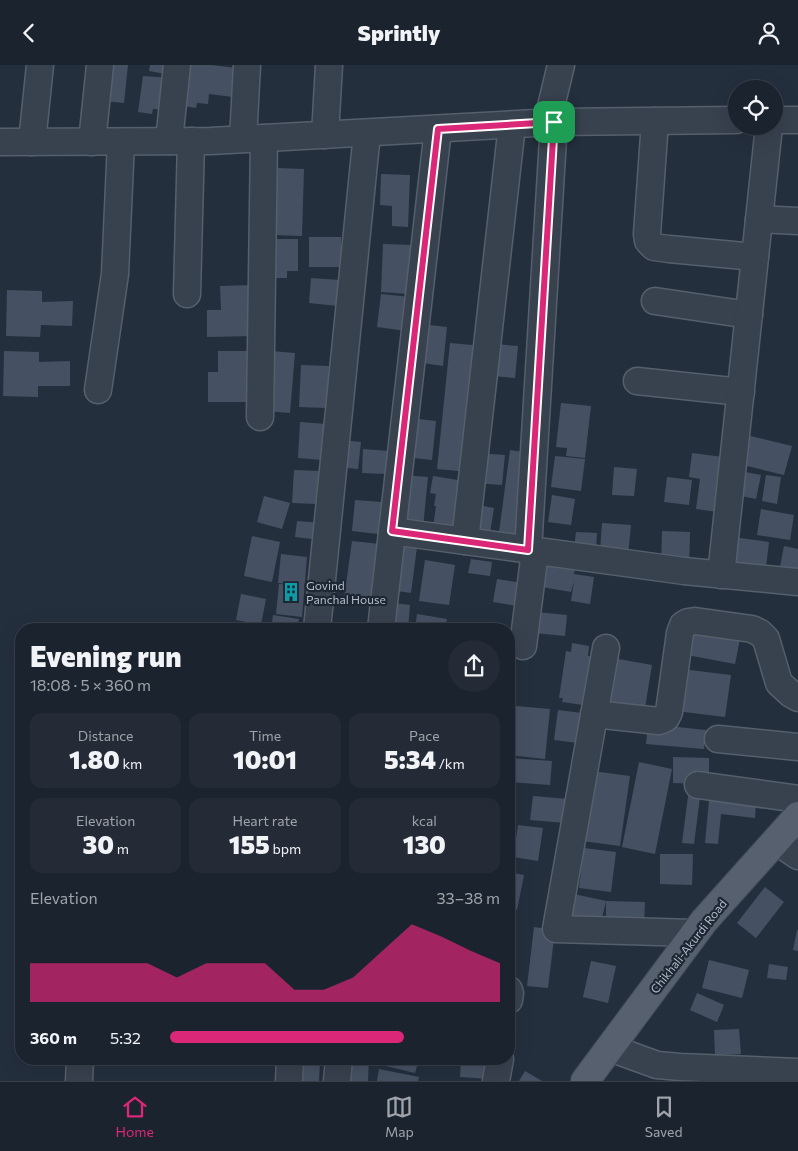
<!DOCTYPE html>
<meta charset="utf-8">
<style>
:root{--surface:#1b232e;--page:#242b36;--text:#f1f3f6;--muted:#a0a4aa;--line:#39404a;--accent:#db2777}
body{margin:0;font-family:Commissioner,sans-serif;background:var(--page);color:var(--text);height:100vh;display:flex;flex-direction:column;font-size:19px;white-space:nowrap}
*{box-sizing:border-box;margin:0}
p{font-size:16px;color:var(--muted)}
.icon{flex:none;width:28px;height:28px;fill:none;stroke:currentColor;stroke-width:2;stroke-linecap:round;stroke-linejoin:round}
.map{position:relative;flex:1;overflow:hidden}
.side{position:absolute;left:15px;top:558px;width:500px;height:442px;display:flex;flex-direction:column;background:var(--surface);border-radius:20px;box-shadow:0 5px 20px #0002,0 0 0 1px var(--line)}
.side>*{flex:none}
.buttons{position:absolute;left:728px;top:15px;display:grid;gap:10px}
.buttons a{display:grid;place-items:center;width:55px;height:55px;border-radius:50%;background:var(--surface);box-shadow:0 5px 20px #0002,0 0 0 1px var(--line);font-size:25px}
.pin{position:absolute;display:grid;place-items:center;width:42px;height:42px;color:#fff;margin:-21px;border-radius:10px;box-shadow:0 2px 8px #0006}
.round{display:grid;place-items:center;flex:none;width:52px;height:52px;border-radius:26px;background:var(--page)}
.summary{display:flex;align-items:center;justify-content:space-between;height:85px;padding:0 15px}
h1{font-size:28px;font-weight:800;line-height:38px}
.stats{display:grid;grid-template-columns:repeat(3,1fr);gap:8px;height:85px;padding:5px 15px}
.stats div{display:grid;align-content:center;border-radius:12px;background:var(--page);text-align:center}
.stats b{font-size:25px;font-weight:800}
.stats small{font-size:14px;font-weight:400}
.stats p{font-size:14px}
.chart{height:140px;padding:10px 15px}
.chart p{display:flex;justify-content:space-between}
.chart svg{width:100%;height:90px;margin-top:5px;fill:var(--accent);opacity:.7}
ul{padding:0 15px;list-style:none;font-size:16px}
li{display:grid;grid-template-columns:80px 60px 1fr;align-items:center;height:38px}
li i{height:12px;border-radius:6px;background:var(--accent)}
header{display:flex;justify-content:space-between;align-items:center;height:65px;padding:0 15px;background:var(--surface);font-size:22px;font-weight:800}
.dock{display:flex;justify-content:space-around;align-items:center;height:70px;border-top:1px solid var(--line);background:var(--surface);font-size:14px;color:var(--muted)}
.dock a{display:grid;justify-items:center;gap:2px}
.dock .selected{color:var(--accent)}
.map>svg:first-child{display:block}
.building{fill:#455162}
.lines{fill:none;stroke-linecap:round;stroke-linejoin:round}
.minor-casing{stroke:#565f6c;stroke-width:29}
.major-casing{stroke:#414a57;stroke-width:30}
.minor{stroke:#38414e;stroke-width:26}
.major{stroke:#56606e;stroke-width:28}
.route-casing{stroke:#fff;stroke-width:10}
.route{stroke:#db2777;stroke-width:6}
.labels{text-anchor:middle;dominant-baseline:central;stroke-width:4.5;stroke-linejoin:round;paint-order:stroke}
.poi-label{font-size:12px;fill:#b4bcc9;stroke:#1d2633;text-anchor:start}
.street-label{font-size:12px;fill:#b4bcc9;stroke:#1d2633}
</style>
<header><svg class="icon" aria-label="back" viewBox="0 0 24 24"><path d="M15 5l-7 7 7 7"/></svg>Sprintly<svg class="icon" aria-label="person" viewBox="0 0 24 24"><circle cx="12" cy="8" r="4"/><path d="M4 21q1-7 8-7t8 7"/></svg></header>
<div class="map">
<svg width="798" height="1016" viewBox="0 0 798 1016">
<rect width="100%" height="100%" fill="#242f3e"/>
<!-- building -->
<g class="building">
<path d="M108,0h20l-4,38 -20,-2z"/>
<path d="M150,0h23l-2,10 -22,-4z"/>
<path d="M188,0h23l25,3 -3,29 -24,-3 -1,10 -11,-1 -1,5 -13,-2z"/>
<path d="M143,11l28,2 -3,32 -15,-1 -1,5 -14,-2z"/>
<path d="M276,103l28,1 -2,67 -27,-1z"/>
<path d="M381,109l29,1 -2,52 -16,-1v-20l-12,-1z"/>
<rect x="309" y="172" width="32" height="30"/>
<path d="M274,174h24v32h-11v7h-13z"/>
<path d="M383,179l29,1 -3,49 -28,-2z"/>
<path d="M311,213l29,2 -2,26 -29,-3z"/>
<path d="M253,220l1,51 -47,1v-27h14l-1,-24z"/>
<path d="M7,225l35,1v11l31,-1 -1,25 -31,-1 -1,12 -34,-1z"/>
<path d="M381,229l29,3 -4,34 -29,-4z"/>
<path d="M420,259l27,3 -4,39 -27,-4z"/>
<path d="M450,278l33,3 -13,126 -33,-3z"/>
<path d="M495,279l23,2 -3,32 -23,-2z"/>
<path d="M4,286l35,1v10l31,-1v25h-32v11l-35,-1z"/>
<path d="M218,286h37v51h-47v-30h10z"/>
<path d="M271,286l24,2 -5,60 -24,-2z"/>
<path d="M301,300l28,1 -3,42 -27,-1z"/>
<path d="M561,338l30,3 -6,52 -19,-2 1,-8 -11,-1z"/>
<path d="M409,353l27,3 -4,39 -27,-3z"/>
<path d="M300,357l26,2 -3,36 -25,-2z"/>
<path d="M750,371l42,10 -8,29 -41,-10z"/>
<path d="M341,375l20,2 -3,27 -20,-2z"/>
<path d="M363,384l26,2 -2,23 -25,-1z"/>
<path d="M510,385l20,3 -11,85 -21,2z"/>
<path d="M478,388l27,2 -3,30 -27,-2z"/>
<path d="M692,388l31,4 2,56 -29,-4 4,-30 -11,-2z"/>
<path d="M555,391l30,3 -4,32 -30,-4z"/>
<path d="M614,402l23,2 -3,27 -22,-1z"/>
<path d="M294,405l25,1 -2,33 -25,-1z"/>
<path d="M740,406l21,4 -5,24 -20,-4z"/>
<path d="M403,410l25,2 -5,50 -24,-2z"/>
<path d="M766,410l15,2 -4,27 -15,-3z"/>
<path d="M433,411l31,5 -8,50 -23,-4 3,-21h-2l2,-12 -6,-1z"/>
<path d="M667,412l25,3 -3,25 -25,-3z"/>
<path d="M552,430l23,4 -4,26 -23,-3z"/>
<path d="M264,431l26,7 -8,26 -25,-7z"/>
<path d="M355,435l27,2 -4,32 -26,-3z"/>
<path d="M473,439l21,4 -5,31 -21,-4z"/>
<path d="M761,444l33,6 -4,25 -33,-5z"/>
<path d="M297,456l25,2 -2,17 -25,-3z"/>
<path d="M602,458l29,2 -3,30 -28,-3z"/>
<path d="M662,466l28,1 -1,36h-28z"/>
<path d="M576,467l21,1 -1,17 -22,-1z"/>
<path d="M252,471l28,6 -8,40 -28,-6z"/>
<path d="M733,472l36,5 -4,34 -37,-5z"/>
<path d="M352,476l28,3 -8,59 -28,-4z"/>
<path d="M394,479l23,3 -6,46 -22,-3z"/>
<path d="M784,481l14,3v26l-19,-3z"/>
<path d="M281,489l26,3 -5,60 -26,-3 3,-30 20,1 -21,-2z"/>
<path d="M471,494l21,3 -2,14 -22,-3z"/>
<path d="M425,495l30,5 -6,40 -30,-4z"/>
<path d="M540,497l35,6 -1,6 20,3 -4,27 -19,-3 3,-20 -3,11 -35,-6z"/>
<path d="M497,514l31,5 -4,23 -31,-5z"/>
<path d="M241,529l25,5 -5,26 -25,-5z"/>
<path d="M385,537l25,3 -2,24h-25z"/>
<path d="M536,547l31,3 -2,21 -31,-3z"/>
<path d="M417,549l30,5 -2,10h-30z"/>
<path d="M273,550l26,4 -2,10h-26z"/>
<path d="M693,559l48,10 -6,30 -48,-9z"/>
<path d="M572,578l17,3 -1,10 7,1 -12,48 -21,-3 1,-4h-4l7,-47 5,1z"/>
<path d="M613,593l39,7 -8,49 -39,-6z"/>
<path d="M681,604l50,6 -6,42 -49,-6z"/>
<path d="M516,641l34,3 -5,50 -36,-4v-37l5,1z"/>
<path d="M558,645l32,4 -4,30 -32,-4z"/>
<path d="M648,659l58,6 -2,19 -58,-5z"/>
<path d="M673,692l36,1v26l-36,-1z"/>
<path d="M509,693l43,3 -2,24 -41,-3z"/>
<path d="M639,697l33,7 -17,85 -33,-7z"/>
<path d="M592,706l38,5 -10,70 -38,-5z"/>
<path d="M533,731l35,3 -2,24 -36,-3z"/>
<path d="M688,731l12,1 -6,47 -12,-1z"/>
<path d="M709,735l47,5 -1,13 -34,-4 -3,30 -13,-1z"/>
<path d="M518,760l25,3 -5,33 -25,-4z"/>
<path d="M584,783l32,4 -5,40 -32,-4z"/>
<path d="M660,789h33l-1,31 -32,-1z"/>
<path d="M509,807l15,3 -7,35 -8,-2z"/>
<path d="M765,822l19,15 -28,36 -19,-15z"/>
<path d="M574,829l32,7 -6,26 -31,-7z"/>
<path d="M606,836l39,1 -1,22 -38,-1z"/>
<path d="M534,862l21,3 -7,58 -21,-2z"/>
<path d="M797,865h1v21l-5,-1z"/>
<path d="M709,895l40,10 -7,28 -40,-10z"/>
<path d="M591,896l25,5 -8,37 -25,-6z"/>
<path d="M769,899l19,3 -2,13 -19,-2z"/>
<path d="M697,928l27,12 -7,17 -27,-12z"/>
<path d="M739,964l2,25 -26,1 -1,-25z"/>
<path d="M343,994h26l-1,22h-27z"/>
<path d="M379,994h40l-4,14 -37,-9z"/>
<path d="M461,994h31l-2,20 -30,-2z"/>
<path d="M295,996l25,1 -1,19h-25z"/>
<path d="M379,1004l40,8 -1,4h-41z"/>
<path d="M525,1006l17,10h-23z"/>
</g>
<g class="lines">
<!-- minor casing -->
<g class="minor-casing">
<g id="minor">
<path d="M774,55h24"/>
<path d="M655,56l-8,113 1,7 6,6 15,2 86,8"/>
<path d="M547,58l14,-58"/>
<path d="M325,70l4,-70"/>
<path d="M243,74l4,-74"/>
<path d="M169,76l8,-76"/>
<path d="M0,77l211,-1 343,-19 182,-2"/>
<path d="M32,77l8,-77"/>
<path d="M92,77l8,-77"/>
<path d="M759,154l39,2"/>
<path d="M187,229l4,-153"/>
<path d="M655,236l94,14"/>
<path d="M637,316l104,11"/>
<path d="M98,325l17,-116 6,-132"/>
<path d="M260,352l4,-279"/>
<path d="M392,466l292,40 114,11"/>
<path d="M465,476l47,-416"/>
<path d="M528,485l26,-428"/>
<path d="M721,510l48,-449"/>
<path d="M317,564l50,-496"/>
<path d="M381,564l57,-500"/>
<path d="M523,581l12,-95"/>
<path d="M606,583l-50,281 138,4"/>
<path d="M594,649l65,7 7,-3 3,-6 11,-79 3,-8 5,-3 7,-1 57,8 8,4 6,6 13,44 12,11 7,4"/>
<path d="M718,674l80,8"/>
<path d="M698,720l100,14"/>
<path d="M776,776l22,15"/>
<path d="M509,925l1,3 -1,7"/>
<path d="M610,983l47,17 23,2 118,5"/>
<path d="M79,1016l1,-22"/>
<path d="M289,1016l1,-22"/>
<path d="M337,1016l2,-22"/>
<path d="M496,1016l4,-22"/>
</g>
</g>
<!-- major casing -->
<g class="major-casing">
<path id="major" d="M585,1016l119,-160 94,-105"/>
</g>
<!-- minor -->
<use href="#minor" class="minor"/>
<!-- major -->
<use href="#major" class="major"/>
</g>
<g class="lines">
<!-- route casing -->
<g class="route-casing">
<path id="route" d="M554,57l-26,428 -136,-19 46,-402z"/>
</g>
<!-- route -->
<use href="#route" class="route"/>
</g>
<!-- icons -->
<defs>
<g id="building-bare" transform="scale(1.5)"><path d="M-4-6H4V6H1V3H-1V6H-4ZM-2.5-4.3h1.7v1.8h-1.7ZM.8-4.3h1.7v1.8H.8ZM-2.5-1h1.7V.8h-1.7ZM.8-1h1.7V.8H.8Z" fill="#0f9aa8" stroke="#1d2633" stroke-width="2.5" paint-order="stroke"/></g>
</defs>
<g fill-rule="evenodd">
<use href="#building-bare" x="291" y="527"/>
</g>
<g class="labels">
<!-- poi labels -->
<g class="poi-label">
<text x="306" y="520">Govind<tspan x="306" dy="14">Panchal House</tspan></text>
</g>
<!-- street labels -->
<g class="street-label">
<text transform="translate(688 881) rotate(-52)">Chikhali-Akurdi Road</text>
</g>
</g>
</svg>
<div class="buttons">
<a><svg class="icon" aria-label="locate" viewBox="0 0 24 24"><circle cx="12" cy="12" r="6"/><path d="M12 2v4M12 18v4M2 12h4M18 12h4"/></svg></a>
</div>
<div class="pin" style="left:554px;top:57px;background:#1e9e55"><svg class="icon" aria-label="arrive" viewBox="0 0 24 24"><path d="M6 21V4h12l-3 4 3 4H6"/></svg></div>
<section class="side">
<div class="summary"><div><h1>Evening run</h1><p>18:08 · 5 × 360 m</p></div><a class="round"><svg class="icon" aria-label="share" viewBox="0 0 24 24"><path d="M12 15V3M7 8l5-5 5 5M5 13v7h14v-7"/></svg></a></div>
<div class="stats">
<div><p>Distance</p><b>1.80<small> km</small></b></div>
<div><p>Time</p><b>10:01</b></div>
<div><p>Pace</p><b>5:34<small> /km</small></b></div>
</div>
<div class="stats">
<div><p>Elevation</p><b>30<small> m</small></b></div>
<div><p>Heart rate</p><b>155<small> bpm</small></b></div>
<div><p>kcal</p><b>130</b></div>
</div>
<div class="chart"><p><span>Elevation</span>33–38 m</p>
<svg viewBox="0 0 160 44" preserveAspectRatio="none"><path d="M0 44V25L10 25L20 25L30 25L40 25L50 32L60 25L70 25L80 25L90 38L100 38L110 32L120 19L130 6L140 12L150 19L160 25V44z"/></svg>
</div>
<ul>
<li><b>360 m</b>5:32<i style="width:71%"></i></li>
</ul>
</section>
</div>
<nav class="dock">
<a class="selected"><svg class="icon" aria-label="home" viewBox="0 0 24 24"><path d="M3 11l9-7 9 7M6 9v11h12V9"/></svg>Home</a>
<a><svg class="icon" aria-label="map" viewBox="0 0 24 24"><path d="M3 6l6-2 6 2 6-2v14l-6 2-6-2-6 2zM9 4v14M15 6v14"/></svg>Map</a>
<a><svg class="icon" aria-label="saved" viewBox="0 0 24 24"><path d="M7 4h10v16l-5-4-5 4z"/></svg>Saved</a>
</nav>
